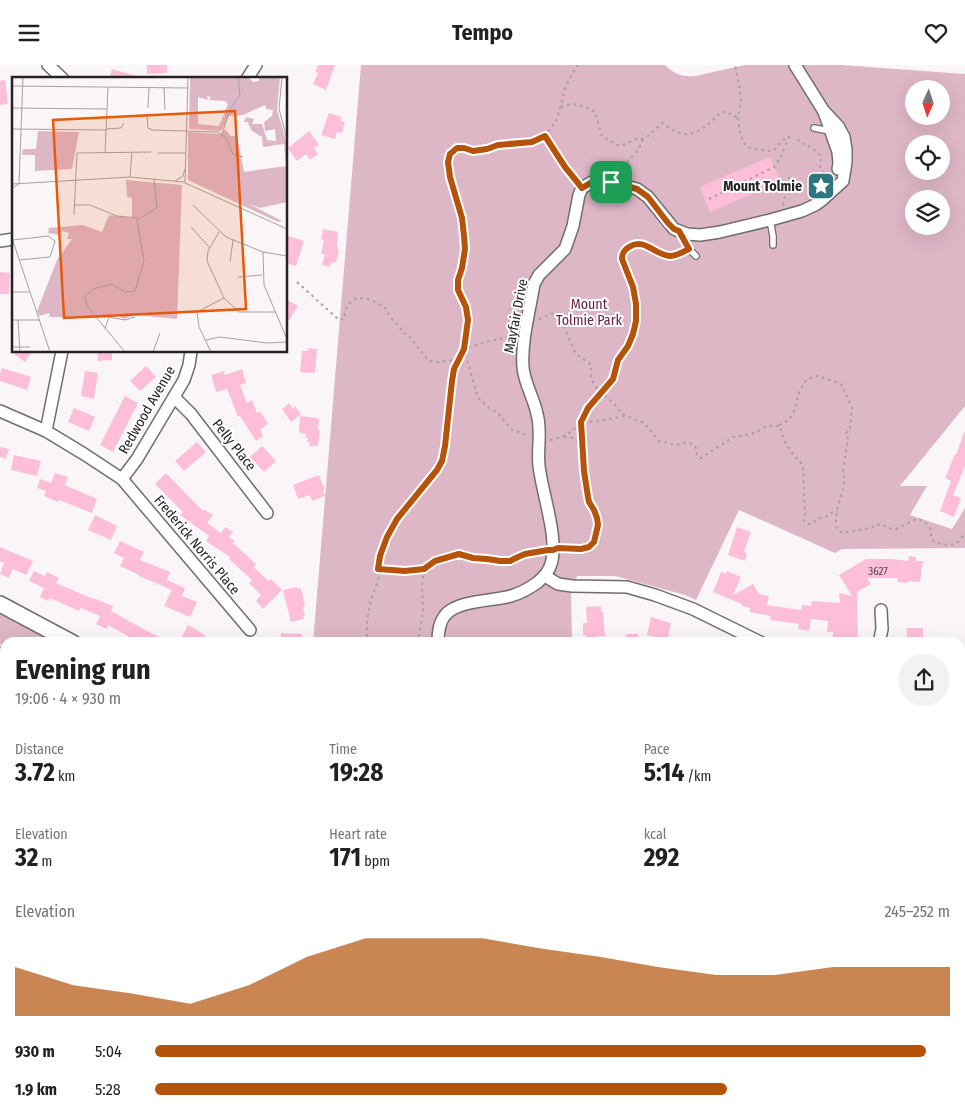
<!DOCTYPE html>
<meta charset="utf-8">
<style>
:root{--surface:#fff;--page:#f2f2f2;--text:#202124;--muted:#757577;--accent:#b45309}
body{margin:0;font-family:"Fira Sans Condensed",sans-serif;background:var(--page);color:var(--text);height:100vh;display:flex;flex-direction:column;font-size:19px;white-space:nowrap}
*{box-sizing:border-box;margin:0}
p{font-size:16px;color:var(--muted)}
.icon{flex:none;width:28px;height:28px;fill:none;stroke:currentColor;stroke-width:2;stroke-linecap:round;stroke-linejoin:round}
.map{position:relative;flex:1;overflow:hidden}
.side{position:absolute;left:0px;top:572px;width:965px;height:481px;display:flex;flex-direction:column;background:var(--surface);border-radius:15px 15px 0 0;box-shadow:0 5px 20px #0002}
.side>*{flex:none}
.needle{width:32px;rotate:183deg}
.buttons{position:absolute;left:905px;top:15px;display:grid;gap:10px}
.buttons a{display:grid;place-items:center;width:45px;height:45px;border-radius:50%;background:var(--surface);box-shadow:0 5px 20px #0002;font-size:25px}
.pin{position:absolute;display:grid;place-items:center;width:42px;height:42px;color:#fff;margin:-21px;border-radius:10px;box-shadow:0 2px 8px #0006}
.round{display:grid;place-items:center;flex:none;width:52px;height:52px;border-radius:26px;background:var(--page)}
.overview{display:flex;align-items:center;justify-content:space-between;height:85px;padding:0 15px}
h1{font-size:28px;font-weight:700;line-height:38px}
.figures{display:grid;grid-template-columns:repeat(3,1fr);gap:8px;height:85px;padding:5px 15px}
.figures div{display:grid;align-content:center}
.figures b{font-size:25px;font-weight:700}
.figures small{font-size:14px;font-weight:400}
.figures p{font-size:14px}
.chart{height:140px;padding:10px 15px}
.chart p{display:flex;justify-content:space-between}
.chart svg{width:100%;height:90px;margin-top:5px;fill:var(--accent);opacity:.7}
ul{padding:0 15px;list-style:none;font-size:16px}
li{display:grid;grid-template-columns:80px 60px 1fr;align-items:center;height:38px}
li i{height:12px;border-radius:6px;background:var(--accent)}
header{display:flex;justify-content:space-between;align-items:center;height:65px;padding:0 15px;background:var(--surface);font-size:22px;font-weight:700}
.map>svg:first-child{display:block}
.built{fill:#f8eaef}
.green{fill:#deb7c7;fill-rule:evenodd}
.building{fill:#fdbfd8}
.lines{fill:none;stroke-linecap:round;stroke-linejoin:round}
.lane-casing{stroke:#716d6f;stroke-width:8}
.street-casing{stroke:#716d6f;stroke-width:14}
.secondary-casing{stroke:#716d6f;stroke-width:18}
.path{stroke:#a3a0a1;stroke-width:2;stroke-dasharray:2.5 4;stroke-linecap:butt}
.lane{stroke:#fff;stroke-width:5.5}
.street{stroke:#fff;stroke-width:11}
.secondary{stroke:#fff;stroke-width:15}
.route-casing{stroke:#fff;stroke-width:10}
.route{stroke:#b45309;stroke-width:6}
.labels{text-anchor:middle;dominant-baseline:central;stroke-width:4;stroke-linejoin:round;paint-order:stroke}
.number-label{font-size:11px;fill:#5a4950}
.poi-label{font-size:14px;font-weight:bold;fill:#242223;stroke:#fff;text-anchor:end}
.park-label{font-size:14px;fill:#672144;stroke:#fff}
.street-label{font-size:14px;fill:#242223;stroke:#fff}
.inset-road{fill:none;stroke:#a4a1a2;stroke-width:1}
.view{fill:#e8590c;fill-opacity:0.15;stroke:#e8590c;stroke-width:2.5}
.inset-edge{fill:none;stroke:#242223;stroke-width:2.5}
</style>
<header><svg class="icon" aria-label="menu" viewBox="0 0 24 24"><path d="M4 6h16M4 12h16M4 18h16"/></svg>Tempo<svg class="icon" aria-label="heart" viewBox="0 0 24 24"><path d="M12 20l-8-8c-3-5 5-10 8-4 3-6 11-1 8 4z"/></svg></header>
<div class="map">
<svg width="965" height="1053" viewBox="0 0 965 1053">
<rect width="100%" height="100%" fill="#faf6f7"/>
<!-- built -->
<path class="built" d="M0,574l5,4v471h219v4h-224z"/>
<!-- green -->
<g class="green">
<path d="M361,0h304c9,9 17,12 30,11l50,-11h96l124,9v332l-65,80h27l-17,29 42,14 13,-21v40l-123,1 -7,4 -96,-43 -43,90 -11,-5 -70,-19h-38l-6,18 1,48 -259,1zM914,24h27v27h-27zM914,79h27v27h-27zM914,134h27v27h-27z"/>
<path d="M0,547l58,30 -53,1v4l-5,-3z"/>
<path d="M0,583l5,4v328h-5z"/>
<rect x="960" y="791" width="5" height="202"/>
<path d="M0,1027h5v22h53l-2,4h-56z"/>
<path d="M198,1049h47v4h-48z"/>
</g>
<!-- building -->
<g class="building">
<path d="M147,0h20v8l-20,1z"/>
<path d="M318,0h17l-9,25 -13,-6 5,-11 -3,-1z"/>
<path d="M112,4l25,7v3h-28z"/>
<path d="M5,15l3,24 -8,1v-24z"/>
<path d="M329,48l13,4 -2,4 5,1 -3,11 -5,-1 -2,7 -14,-4z"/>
<path d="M309,66l10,14 -5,3 4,6 -8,6 -4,-6 -9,7 -9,-13z"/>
<path d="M770,92l10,25 -70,30 -10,-25z"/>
<path d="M323,164l15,3 -1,13 1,1v4h1l-2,9 -2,4 -4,-1 -1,5 -8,-2 3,-11h-4l3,-14 -3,-1z"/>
<path d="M288,171l16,5 -8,25 -10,-3v-20z"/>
<path d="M0,207l10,1 -1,21h-9z"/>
<path d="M286,234l12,7 -12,19z"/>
<path d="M308,283l9,1 -2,24 -15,-1 2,-21h6z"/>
<path d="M10,286h22l-7,11z"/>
<path d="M97,286h15v9l-14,1z"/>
<path d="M146,301l10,11 -16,14 -10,-10z"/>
<path d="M2,303l29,9 -4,13 -27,-9v-8z"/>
<path d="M242,304l4,14 -6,2 7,18 5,-3 5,13 3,-2 8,13 -8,6 3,6 -7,5 -16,-25 -2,1 -11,-28 -11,3 -5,-17 13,-4 1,4z"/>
<path d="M85,306l13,2 -4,26 -13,-3z"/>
<path d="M125,331l13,7 -25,49 -13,-7z"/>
<path d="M289,338l4,6 2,-3 6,8 -10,8 -9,-13z"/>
<path d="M74,343l21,9 -6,14 -21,-9z"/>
<path d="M300,351l17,2 2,2 -1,10 2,1 -2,15h-9l1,-4h-3l1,-4h-2v-4l-5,-1 -2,-2z"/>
<path d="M964,367h1v34l-12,29 8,3 -7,19 -14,-6 11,-30 -6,-3 10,-24 1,1z"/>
<path d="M197,377l9,10 -22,19 -9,-10z"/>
<path d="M262,381l14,15 -12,11 -14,-15z"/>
<path d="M0,382l9,2 -3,10 -6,-2z"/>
<path d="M14,390l27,6 -4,15 -26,-6z"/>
<path d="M55,408l13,4 -3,8 32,14 -5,14 -33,-13 -1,2 -14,-6 2,-5 -9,-3 3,-9 11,4z"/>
<path d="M166,408l37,38 2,-1 8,5 -6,8 14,10 4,-6 8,5 -4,5 6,4 -2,2 23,21 -2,3 14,14 3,-2 11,11 -19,19 -7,-8 5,-6 -12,-12 3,-3 -23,-21 1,-2 -24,-16 3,-5 -29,-21 3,-3 -28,-28z"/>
<path d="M319,410l6,14 -2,1 2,6 -13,5 -2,-6 -12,4 -5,-14z"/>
<path d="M95,450l22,11 -6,14 -23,-10z"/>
<path d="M737,462l14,5 -7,20 3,1 -2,8 -17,-6z"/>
<path d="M120,476l24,11 -4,8 30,12 -3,8 18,8 -3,8 15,6 -7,15 -26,-11 8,-16 -33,-14v-1l-19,-9 4,-8 -10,-5z"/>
<path d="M0,482l33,14 -7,14 -13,-6 -4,9 -9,-4 4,-11 -4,-2z"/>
<path d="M909,491l7,1v4h7l-3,21 -12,-1v2l-11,-1 1,-4h-31l4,6 -14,8 1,51h-25v-11h-6l1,-11 -17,-2 -2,12 -11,-2 1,-5 -29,-4 1,-4 -21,-4v-4l-8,-2v-2l-29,-12 8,-20 5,2 1,-3 14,6 -8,18 20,-11 6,10 10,2 -2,9 34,5 1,-5 9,1 1,-5 28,2 -1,-10 13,3 -13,-21 27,-16h25l17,2z"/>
<path d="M34,506l11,5 2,-4 12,6 -3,5 37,16v-1l20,8 -2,5 40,22 20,10h-31l-32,-18 -1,4 -11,-5 4,-8 -19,-8 -2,3 -29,-13 -2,3 -8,-4 4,-9 -15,-7z"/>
<path d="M297,522v2l4,-1 4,18 -2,1 2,9h-2l1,3 -13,3 -8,-32z"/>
<path d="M601,541v6h2l2,24h-8l1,7h-11l-1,-8h-3v-12h4l-1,-16z"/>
<path d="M651,552l20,6 -4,19 -8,-2 1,-2 -13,-3z"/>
<path d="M188,560l17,10 -4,8h-22z"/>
<path d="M906,563h17v15h-15z"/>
<path d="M281,568l21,1v9h-21z"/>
<path d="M626,569h12v9h-11z"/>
</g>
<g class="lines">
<!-- lane casing -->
<g class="lane-casing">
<g id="lane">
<path d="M814,63l16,3"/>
<path d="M770,155l3,16v9"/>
<path d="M680,168l9,16 7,7"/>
<path d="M0,1044l5,3"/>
<path d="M7,1049l7,4"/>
</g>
</g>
<!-- street casing -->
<g class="street-casing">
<g id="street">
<path d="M48,0l15,14"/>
<path d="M247,14l9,-14"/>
<path d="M824,47l14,40 1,11 -1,6"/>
<path d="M0,176l14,-2"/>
<path d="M174,332l17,17 76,99"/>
<path d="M0,346l46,20 38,23 38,25 128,151"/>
<path d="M46,366l16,-80"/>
<path d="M122,414l15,-20 47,-79 5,-15 2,-14"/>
<path d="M545,511l13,8 14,2 55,1 28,8 38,14 69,34"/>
<path d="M438,578c0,-11 1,-21 8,-29 14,-14 47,-13 65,-18 10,-3 19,-8 27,-14 6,-5 11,-11 13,-18 8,-25 -9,-71 -12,-98 -2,-18 3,-35 -2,-52 -3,-16 -13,-31 -14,-47 -2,-25 7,-58 11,-83l5,-9 26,-26 8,-23 6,-31 3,-7 10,-6 8,-2 11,2 26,7 11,8 26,32 13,5 13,1 20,-3 50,-12 32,-9 13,-6 7,-5 21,-19 3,-19v-13l-2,-12 -6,-11 -15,-16 -28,-45"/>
<path d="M879,578l3,-14 -1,-19"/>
<path d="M0,807l5,2"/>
<path d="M960,1004h5"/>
<path d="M30,1053l3,-4"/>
<path d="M469,1053v-4"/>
<path d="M682,1053l1,-4"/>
</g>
</g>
<!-- secondary casing -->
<g class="secondary-casing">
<g id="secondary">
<path d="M0,539l73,39"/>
<path d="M960,726h5"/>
<path d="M254,1053l1,-4"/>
</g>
</g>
<!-- path -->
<g class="path">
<path d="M561,42c3,-1 8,-3 12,-3 4,0 20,5 22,8 2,3 4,18 7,24l15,9h6l13,-6h7l5,-3 14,-13c6,3 12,9 18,10 17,5 31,-11 41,-21h5l12,6"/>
<path d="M545,71l20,31 11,14"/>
<path d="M798,74l1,3 13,6 9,8 -1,12 4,5"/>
<path d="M618,107l21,-23 4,-10"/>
<path d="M821,121l3,-13 3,-2"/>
<path d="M709,134l65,-32 6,-9 9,-21 -7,4 -8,9 -5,1 -15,-2 -6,-2 -4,-4 -4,-10 -2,-15 3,-19 -2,-14 -4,-20"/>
<path d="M783,140l6,-28"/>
<path d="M297,217l42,38 5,-1c1,-4 1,-9 3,-12 8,-16 28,-7 38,1 2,3 4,7 6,10 5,6 10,9 12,15l5,2 20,25 7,2 23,-2"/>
<path d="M539,254l15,-6c11,10 14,26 21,39 2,4 12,9 16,13v13l4,8 21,20 5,7 5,3 18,7 15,18 17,4 12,-3 7,4c2,5 0,10 6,12l32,-21 19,-3 15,-8h12l2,2c1,7 4,16 9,22 4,6 9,10 13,16l2,50 -1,5 4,3h3c2,-1 3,-3 5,-4 5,-3 11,-2 14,-7l7,-2"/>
<path d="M515,271l-30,6 -21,7 14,49 11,10 9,5 13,16 18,7"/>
<path d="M779,360c20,-7 14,-24 23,-38 1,-1 3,-6 4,-7 3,-2 8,-3 11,-4l22,7 4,3 2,7 7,14 -2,23 -4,3 2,6 -5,33c5,18 -11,37 -6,57l5,4 28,-5 10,-4 12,5h4l20,-10c7,1 13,5 15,12 1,5 -1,4 1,8 5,6 20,8 26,3 3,-2 5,-7 7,-10"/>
<path d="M564,372l10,1 9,6"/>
<path d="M550,375c15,-3 21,-7 31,-18 16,0 30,-4 45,-6"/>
<path d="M563,483l18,1 8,-2 5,-5 4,-17 -1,-7 -3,-8 -5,-8 -1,-6 -3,-25 -4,-49 8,-14 24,-29 5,-19 10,-14 5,-12 3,-14v-16l-3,-17 -11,-27c0,-7 2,-10 7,-13 13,-9 25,4 37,8 6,2 11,-1 16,-3"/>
<path d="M378,504l27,2 18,-2"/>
<path d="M367,578v-21l4,-23 7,-18 2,-25 7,-19 10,-19 40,-48 5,-9 3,-15 7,-65 2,-12 10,-20 3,-29 -1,-13 -8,-17v-10l4,-12 3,-19 -1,-13 -2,-18 -12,-41 -2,-15 2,-8 7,-6h7l9,3 14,-2 11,-4 34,-3 13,-6 11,-15 3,-9 6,-23 6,-13 7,-11"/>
<path d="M418,578l5,-32 -1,-26 2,-16 11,-7 16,-6 8,-2 14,4 14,1 13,2h10l8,-4 26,-6"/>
<path d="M0,582l5,3"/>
<path d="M960,801l5,1"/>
<path d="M960,867h5"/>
<path d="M0,904l5,1"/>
<path d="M960,970l5,2"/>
<path d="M45,1053l2,-4"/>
<path d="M210,1053v-4"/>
</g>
<!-- lane -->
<use href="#lane" class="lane"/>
<!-- street -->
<use href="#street" class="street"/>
<!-- secondary -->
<use href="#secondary" class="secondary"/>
</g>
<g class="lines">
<!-- route casing -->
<g class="route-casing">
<path id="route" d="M545,71l20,31 17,21 10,-6 8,-2 11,2 26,7 11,8 20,26 6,6 5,2 10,18c-6,3 -13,7 -19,7 -15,-1 -26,-19 -41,-9 -5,3 -7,6 -7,12l11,28 3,17v17l-3,13 -5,12 -10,14 -5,19 -25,29 -7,14 3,49 4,26 1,5 5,8 3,8 1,7 -4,17 -5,5 -8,2 -23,-1 -5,2h-5l-23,4 -7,3 -8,4h-10l-13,-2 -14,-1 -14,-4 -24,7 -11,8 -19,2 -27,-2 2,-13 7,-19 10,-18 40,-49 5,-9 3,-15 7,-65 2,-12 10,-20 4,-29 -2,-13 -8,-17v-10l4,-12 3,-19 -1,-13 -2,-18 -12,-41 -2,-15 2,-8 7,-6h7l9,3 14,-2 11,-4 34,-3z"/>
</g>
<!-- route -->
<use href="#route" class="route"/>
</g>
<!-- icons -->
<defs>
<g id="sight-square" transform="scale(1.4375)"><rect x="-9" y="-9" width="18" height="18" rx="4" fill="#2d757f" stroke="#fff"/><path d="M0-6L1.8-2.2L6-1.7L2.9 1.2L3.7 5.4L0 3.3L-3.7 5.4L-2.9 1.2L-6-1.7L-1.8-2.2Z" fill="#fff"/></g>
</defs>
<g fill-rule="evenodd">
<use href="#sight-square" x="821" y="121"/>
</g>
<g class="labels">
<!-- number labels -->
<g class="number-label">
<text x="878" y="506">3627</text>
</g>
<!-- poi labels -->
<g class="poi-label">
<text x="802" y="121">Mount Tolmie</text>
</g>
<!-- park labels -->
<g class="park-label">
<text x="589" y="239">Mount<tspan x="589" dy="16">Tolmie Park</tspan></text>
</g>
<!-- street labels -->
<g class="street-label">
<text transform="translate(516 251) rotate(-79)">Mayfair Drive</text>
<text transform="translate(147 345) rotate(-60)">Redwood Avenue</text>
<text transform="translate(234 380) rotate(52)">Pelly Place</text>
<text transform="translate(197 480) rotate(50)">Frederick Norris Place</text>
</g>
</g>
<!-- overview -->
<g transform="translate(12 12)">
<rect width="275" height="275" fill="#faf6f7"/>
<path d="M178,0h58l5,5 6,-1v-4h21l-3,33 10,33v59l-27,6 -11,-4 33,17 -4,1 -90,-42v-48l33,2 4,-5 6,7h6l7,36 42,-6 -2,-22 -21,3 -1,-10 -11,-7 -3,-8h-4l2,-5 8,2 -2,5h10l5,16 9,1 -1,-12 -10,2 -1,-9 8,-6 1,-6 -7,-1 -1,-4 -22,10 -14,1 -8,15 -32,-2zM195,19l4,1 -2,3 16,1 3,3 -9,22 -21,-2v-27l10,3zM26,54l41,1 -7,37 -37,2v-16h-13l1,-6h13zM114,103l56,5 -5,134 -42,-4 -11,4 -8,-5 -11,4 -55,-1 -1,-4 -10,3 -2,-5 20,-51 15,-21h-5l2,-6 -7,-2 -3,4 -11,-2 1,-5 34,-3 19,7 7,-17 23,3v-20l-5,-1z" fill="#deb7c7" fill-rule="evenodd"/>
<path class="inset-road" d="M270,0l-3,32 8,30M0,9l176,2M152,11l1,22M0,31l95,1M136,31l1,-21M135,38l1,13 4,2 66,2 8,6 7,16 10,3M0,52l94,1M94,52l15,-1 3,-5M210,57l8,-25 10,-14 -2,-18M93,76l3,-65M146,76h27M118,100l2,-24M163,104l8,-5 2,-7M173,105l3,-105M0,107l118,-7 53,5 104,47M0,111l7,-4 4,-107M63,128h15l27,11 21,2M181,128l33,32 37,15 24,4M62,138l3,-62 74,-1M179,150l19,21M207,155l-11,19 -1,10 17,37 15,14h36M0,161l38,114M1,163l35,-4 7,5 -5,16 -31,3M251,175l1,33 23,54M218,185l3,-22M226,200l24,-2M0,215h18M0,243h27M6,243l2,32M93,252l4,-12 16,3 10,-3M194,263l14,-3 47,6 20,-1M0,270h18M113,275l-38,-46 -2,-9 8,-8 19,-5 13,8 10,-1 9,-30 -7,-41 20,-12 -3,-29M141,275l7,-19M199,275l-12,-25 -2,-15 27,-14"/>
<path class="view" d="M223,34l11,198 -182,9 -11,-198z"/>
<rect width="275" height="275" class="inset-edge"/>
</g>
</svg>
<div class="buttons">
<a><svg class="needle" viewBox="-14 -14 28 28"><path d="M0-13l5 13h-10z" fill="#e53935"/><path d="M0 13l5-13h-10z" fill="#757577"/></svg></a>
<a><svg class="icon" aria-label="locate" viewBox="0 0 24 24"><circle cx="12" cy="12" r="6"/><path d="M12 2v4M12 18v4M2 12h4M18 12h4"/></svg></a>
<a><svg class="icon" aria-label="layers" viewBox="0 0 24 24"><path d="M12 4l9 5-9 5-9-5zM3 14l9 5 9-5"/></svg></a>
</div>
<div class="pin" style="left:611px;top:117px;background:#1e9e55"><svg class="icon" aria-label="arrive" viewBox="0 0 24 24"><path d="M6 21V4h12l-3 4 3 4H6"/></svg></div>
<section class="side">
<div class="overview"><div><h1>Evening run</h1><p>19:06 · 4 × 930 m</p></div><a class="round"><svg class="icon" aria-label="share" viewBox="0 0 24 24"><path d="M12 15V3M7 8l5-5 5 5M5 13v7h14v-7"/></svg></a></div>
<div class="figures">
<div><p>Distance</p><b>3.72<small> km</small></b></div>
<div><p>Time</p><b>19:28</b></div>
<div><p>Pace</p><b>5:14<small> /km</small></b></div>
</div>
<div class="figures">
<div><p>Elevation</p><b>32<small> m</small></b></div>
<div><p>Heart rate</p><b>171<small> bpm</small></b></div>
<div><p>kcal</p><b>292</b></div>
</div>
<div class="chart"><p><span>Elevation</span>245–252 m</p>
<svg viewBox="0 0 160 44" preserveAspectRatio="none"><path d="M0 44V20L10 29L20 33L30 38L40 29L50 15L60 6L70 6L80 6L90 11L100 15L110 20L120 24L130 24L140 20L150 20L160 20V44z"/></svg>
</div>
<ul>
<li><b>930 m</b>5:04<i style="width:97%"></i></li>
<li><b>1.9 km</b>5:28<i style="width:72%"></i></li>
</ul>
</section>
</div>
